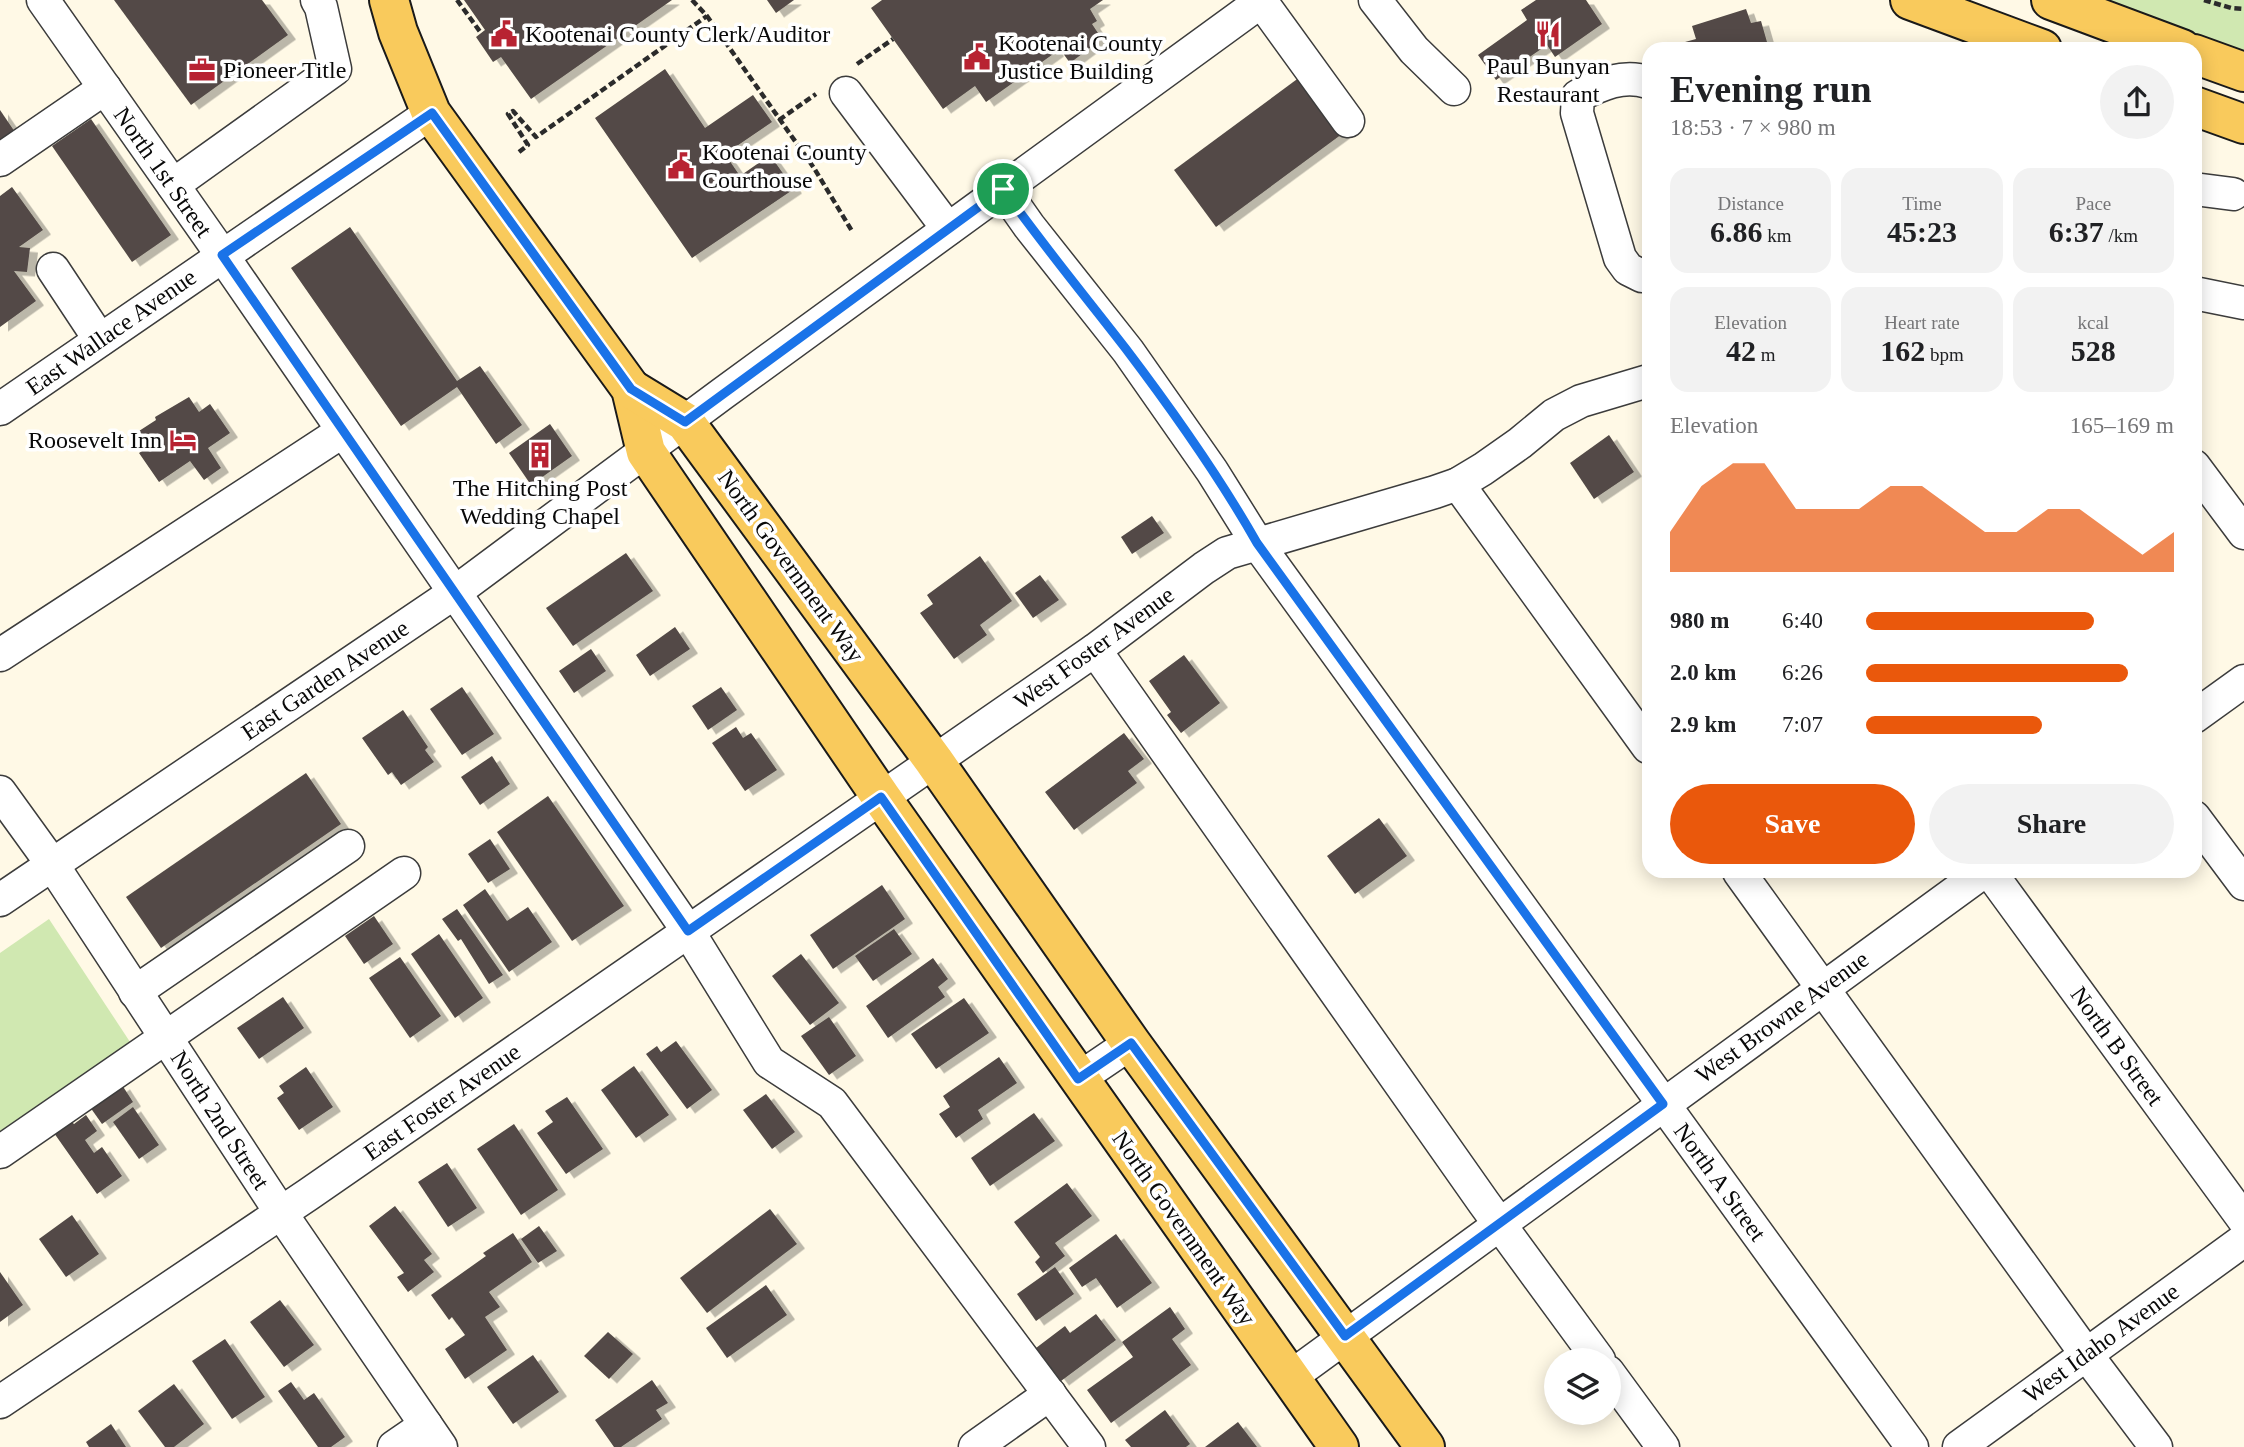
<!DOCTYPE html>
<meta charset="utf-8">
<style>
:root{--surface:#fff;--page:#f2f2f2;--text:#202124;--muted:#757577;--accent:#ea580c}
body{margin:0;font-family:"Times New Roman",serif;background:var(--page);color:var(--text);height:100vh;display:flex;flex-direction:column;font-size:26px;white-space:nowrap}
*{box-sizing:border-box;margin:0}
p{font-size:23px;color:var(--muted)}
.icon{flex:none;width:38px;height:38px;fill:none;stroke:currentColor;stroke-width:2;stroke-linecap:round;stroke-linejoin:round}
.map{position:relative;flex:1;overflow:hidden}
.panel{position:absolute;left:1642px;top:42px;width:560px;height:836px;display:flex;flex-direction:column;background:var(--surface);border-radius:21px;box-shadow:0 4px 18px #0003}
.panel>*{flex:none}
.buttons{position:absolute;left:1544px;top:1348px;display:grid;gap:14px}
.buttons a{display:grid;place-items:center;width:77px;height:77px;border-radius:50%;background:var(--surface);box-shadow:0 4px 18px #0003;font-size:35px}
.pin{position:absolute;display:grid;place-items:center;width:60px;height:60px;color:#fff;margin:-30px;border:4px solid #fff;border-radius:50%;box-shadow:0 2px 7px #0007}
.round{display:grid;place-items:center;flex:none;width:74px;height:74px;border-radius:37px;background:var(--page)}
.summary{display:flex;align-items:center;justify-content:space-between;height:119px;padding:0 28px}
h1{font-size:38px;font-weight:700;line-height:52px}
.metrics{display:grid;grid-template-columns:repeat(3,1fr);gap:10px;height:119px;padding:7px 28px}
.metrics div{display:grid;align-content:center;border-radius:18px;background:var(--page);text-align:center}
.metrics b{font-size:30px;font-weight:700}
.metrics small{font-size:19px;font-weight:400}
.metrics p{font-size:19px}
.chart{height:196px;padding:14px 28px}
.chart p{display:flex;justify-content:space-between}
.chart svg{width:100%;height:126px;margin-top:7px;fill:var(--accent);opacity:.7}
.primary-button{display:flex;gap:14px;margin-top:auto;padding:14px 28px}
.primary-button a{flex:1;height:80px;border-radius:42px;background:var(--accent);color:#fff;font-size:28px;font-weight:700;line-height:80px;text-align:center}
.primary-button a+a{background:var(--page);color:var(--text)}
ul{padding:0 28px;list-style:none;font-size:23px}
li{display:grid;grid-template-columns:112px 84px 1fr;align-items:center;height:52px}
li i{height:18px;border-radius:9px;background:var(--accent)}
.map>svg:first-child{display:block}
.green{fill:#d0e8b1}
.building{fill:#524a46;filter:url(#shadow)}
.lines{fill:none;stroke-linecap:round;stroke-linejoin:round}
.minor-casing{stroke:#3c3c3c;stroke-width:35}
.major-casing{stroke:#1a1a1a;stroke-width:42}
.path{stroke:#2b2b2b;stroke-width:4.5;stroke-dasharray:7 3.5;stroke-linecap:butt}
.minor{stroke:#fff;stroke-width:32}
.major{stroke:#f9ca5c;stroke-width:38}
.route-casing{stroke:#fff;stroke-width:14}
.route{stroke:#1a73e8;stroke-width:9}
.labels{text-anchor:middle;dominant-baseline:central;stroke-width:7;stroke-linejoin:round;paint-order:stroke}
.poi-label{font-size:24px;fill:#090909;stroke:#fff;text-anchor:start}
.street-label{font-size:24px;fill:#090909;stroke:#fff}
</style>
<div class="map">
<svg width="2244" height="1447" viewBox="0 0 2244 1447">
<defs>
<filter id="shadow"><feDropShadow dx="8" dy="4.5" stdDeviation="0" flood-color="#0004"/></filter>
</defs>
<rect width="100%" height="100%" fill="#fff9e6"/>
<!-- green -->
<g class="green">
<path d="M2105,0h139v52z"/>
<path d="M49,919l85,129 -134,91v-186z"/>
</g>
<!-- building -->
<g class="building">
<path d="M114,0h148l26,35 -97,70z"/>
<path d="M464,0h208l-141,99 -30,-42 -8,5 -17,-25 9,-7z"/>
<path d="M767,0h27l-18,13z"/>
<path d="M882,0h221l-13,9 7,12 -5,3 10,15 -32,24 -18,-25 -3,2 7,12 -70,50 -11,-16 -32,23 -72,-101z"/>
<path d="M1536,0h50l16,24 -47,33 -8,-12 -51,35 -18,-25 49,-35 -6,-10z"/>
<path d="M1746,9l5,14 10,-2 8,28h-82l-2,-7 11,-3 -4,-13z"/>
<path d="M665,69l40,59 48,-33 19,27 -47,32 15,22 30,-21 24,34 -102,69 -97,-140z"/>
<path d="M1300,77l42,57 -126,93 -42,-57z"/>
<path d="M0,110l17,25 -17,11z"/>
<path d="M91,119l80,116 -39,27 -80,-116z"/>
<path d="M12,187l31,43 -24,17 11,1 -3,24 -13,-1 22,30 -36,26v-131z"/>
<path d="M350,227l107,154 23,-15 42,59 -26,19 -39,-57 -56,39 -110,-158z"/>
<path d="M189,397l10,15 11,-8 20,29 -22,15 13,20 -17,12 -14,-19 -31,21 -20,-29 11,-7 -11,-15 17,-11 -1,-3z"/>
<path d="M550,424l22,32 -41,29 -22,-32z"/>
<path d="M1609,435l25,37 -40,27 -24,-36z"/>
<path d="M1152,516l12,17 -32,21 -11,-17z"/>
<path d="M626,553l27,38 -80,55 -27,-38z"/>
<path d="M980,556l32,45 -32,24 7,10 -33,24 -34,-46 13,-9 -6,-9z"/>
<path d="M1040,575l19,25 -26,18 -18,-25z"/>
<path d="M675,627l15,22 -40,27 -14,-21z"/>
<path d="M591,649l15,22 -32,22 -15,-22z"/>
<path d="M1184,655l36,48 -39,30 -14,-18 4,-3 -22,-31z"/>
<path d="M462,687l32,47 -32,21 -32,-46z"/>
<path d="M721,687l16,23 -29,20 -16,-24z"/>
<path d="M403,710l25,37 -3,3 9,12 -33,23 -9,-13 -4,3 -26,-37z"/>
<path d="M736,727l7,11 8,-5 26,37 -32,21 -33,-48z"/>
<path d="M1124,733l20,26 -16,12 9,12 -63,47 -29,-38z"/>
<path d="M492,756l18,28 -30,21 -19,-28z"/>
<path d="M306,773l35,51 -180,124 -35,-51z"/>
<path d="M548,796l76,110 -52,35 -75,-109z"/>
<path d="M1379,818l28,38 -52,38 -28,-38z"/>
<path d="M490,839l20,30 -22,14 -20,-29z"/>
<path d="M882,885l23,34 -72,50 -23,-34z"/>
<path d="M485,889l22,32 21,-14 24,35 -43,30 -46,-67z"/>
<path d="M457,909l46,66 -14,9 -28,-45 -3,2 -16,-22z"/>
<path d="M374,916l19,28 -29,20 -19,-28z"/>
<path d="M894,929l18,25 -39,27 -18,-25z"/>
<path d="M439,934l44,64 -28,20 -44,-64z"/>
<path d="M801,954l38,49 -29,22 -38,-49z"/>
<path d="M400,957l41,59 -31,22 -41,-60z"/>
<path d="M933,958l15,21 -10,8 7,10 -57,41 -22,-32z"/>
<path d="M283,997l21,31 -45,31 -22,-31z"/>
<path d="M964,998l25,35 -53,36 -25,-35z"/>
<path d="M829,1017l27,39 -27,19 -28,-39z"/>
<path d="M676,1041l36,49 -25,19 -41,-55 11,-8 4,6z"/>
<path d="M999,1057l18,26 -39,27 5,9 -27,19 -17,-24 11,-7 -7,-11z"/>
<path d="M634,1066l35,49 -33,23 -35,-48z"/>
<path d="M306,1067l27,40 -34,23 -22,-32 7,-5 -5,-7z"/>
<path d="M122,1085l11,17 -31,22 -12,-17z"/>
<path d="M766,1094l29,38 -23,17 -29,-39z"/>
<path d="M567,1097l36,52 -37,25 -29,-41 16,-11 -8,-11z"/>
<path d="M133,1107l26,38 -20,14 -26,-37z"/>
<path d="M1034,1113l21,28 -65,45 -19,-28z"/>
<path d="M86,1115l11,16 -12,9 9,13 8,-6 20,29 -25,18 -43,-61 17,-12 3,3z"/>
<path d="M514,1124l44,66 -37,25 -44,-66z"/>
<path d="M447,1163l30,45 -29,19 -30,-45z"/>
<path d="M1067,1183l25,33 -37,27 10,13 -22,17 -8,-11 5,-5 -26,-35z"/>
<path d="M395,1206l37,48 -8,6 10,12 -26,20 -11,-15 7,-4 -35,-47z"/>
<path d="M770,1209l27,35 -90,69 -27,-35z"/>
<path d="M72,1215l27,39 -33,23 -27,-38z"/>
<path d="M539,1226l18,25 -19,12 -17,-24z"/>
<path d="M513,1233l19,29 -43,30 11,15 -15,10 22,33 -42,29 -20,-30 20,-14 -13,-18 -3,3 -18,-25 55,-39 -3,-3z"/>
<path d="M1116,1234l36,49 -35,25 -21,-30 -14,9 -13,-19z"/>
<path d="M1055,1267l19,27 -38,27 -19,-27z"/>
<path d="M0,1272l23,33 -23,17z"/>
<path d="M766,1285l21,30 -60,43 -21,-30z"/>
<path d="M280,1300l34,45 -30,22 -34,-45z"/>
<path d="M1170,1307l15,22 -13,10 19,26 -80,58 -24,-33 46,-33 -11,-15z"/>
<path d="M1096,1314l20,26 -55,41 -25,-33 29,-22 5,7z"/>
<path d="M608,1332l25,22 -24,25 -25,-23z"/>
<path d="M225,1339l40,58 -33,22 -40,-58z"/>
<path d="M533,1355l26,37 -46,32 -26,-37z"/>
<path d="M652,1380l16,23 -12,7 6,9 -41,28h-7l-19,-27z"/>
<path d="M291,1382l13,18 10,-7 31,44 -14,10h-13l-40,-56z"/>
<path d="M174,1384l30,40 -30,23h-9l-27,-36z"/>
<path d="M1165,1410l25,34 -4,3h-55l-6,-7z"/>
<path d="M1238,1422l19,25h-52z"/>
<path d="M111,1424l15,23h-37l-3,-5z"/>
</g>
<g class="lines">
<!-- minor casing -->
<g class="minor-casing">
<g id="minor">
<path d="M43,0l179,255 466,676 81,131 63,41 257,344"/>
<path d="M1375,0l39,50 40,39"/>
<path d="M1261,1l87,120"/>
<path d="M1648,82c-25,-8 -47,2 -70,14l-1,17 43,145 8,11 14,7 6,-1"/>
<path d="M846,93l102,136"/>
<path d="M0,160l105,-72"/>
<path d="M173,185l162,-116 -14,-62 -4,-7"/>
<path d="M1003,189l26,37 99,125 84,120 45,72 655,904"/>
<path d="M2194,189l39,5"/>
<path d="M53,269l47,71"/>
<path d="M2194,293l50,10"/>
<path d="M0,409l431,-296"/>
<path d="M2194,466l50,67"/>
<path d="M1458,484l190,263"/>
<path d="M1095,650l389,553 115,157"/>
<path d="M0,655l343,-224"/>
<path d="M2194,717l50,-36"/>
<path d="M0,792l52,72 229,349 160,234"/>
<path d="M2194,817l50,67"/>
<path d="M1739,872l347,482 70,93"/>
<path d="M1990,872l254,348"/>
<path d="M0,900l454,-307 268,-199 541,-394"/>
<path d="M135,992l213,-146"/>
<path d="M1078,1079l53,-36"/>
<path d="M0,1152l404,-279"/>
<path d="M1608,1372l55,75"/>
<path d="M1289,1378l694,-506"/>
<path d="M0,1402l309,-208 786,-544 109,-82 23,-15 208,-61 23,-8 25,-15 37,-26 34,-28 27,-14 67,-20"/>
<path d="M394,1447l32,-22"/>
<path d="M975,1447l75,-53"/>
<path d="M1959,1447l285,-207"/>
</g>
</g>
<!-- major casing -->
<g class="major-casing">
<g id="major">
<path d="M389,0l9,32 33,81 200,276 15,63 235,345 458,650"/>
<path d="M1910,0l132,49"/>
<path d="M2051,0l131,49"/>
<path d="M2194,54l50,18"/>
<path d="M2194,106l50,18"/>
<path d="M631,389l54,33 249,339 197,282 294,404"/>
</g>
</g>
<!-- path -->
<g class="path">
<path d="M457,0l24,33"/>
<path d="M692,0l15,16 107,152 38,63"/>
<path d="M2204,0l27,8 13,1"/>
<path d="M857,64l36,-25"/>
<path d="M779,120l37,-26"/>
<path d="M519,152l9,-7 -20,-31 5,-3 23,26 171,-121"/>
</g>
<!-- minor -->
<use href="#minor" class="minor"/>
<!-- major -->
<use href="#major" class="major"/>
</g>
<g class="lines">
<!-- route casing -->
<g class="route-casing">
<path id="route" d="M432,113l199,276 54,33 318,-233c39,55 82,107 123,160 47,62 93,127 131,194l406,561 -318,232 -214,-293 -53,36 -197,-282 -193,134 -466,-676z"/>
</g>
<!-- route -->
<use href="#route" class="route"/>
</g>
<!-- icons -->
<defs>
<g id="civic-bare" transform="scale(2.1)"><path d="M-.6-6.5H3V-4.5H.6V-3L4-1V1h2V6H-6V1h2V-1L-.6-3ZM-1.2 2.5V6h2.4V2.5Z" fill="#b82332" stroke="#fff" stroke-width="2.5" paint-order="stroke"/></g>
<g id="restaurant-bare" transform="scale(2.1)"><path d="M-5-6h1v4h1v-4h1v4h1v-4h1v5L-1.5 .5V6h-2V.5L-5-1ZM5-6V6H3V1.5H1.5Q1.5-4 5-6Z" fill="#b82332" stroke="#fff" stroke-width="2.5" paint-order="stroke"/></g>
<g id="office-bare" transform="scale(2.1)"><path d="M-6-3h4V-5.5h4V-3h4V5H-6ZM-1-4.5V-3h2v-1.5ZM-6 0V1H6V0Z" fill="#b82332" stroke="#fff" stroke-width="2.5" paint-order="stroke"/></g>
<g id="hotel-bare" transform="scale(2.1)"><path d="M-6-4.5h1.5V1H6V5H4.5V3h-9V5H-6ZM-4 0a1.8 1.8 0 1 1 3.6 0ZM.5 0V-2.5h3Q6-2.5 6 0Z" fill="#b82332" stroke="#fff" stroke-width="2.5" paint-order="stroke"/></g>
<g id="building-bare" transform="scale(2.1)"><path d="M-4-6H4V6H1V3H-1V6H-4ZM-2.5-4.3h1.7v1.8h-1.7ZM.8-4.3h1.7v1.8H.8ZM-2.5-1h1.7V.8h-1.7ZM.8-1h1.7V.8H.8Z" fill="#b82332" stroke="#fff" stroke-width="2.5" paint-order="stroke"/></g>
</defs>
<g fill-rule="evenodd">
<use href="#civic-bare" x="504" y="34"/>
<use href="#restaurant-bare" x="1548" y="34"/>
<use href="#civic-bare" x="977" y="57"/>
<use href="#office-bare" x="202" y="70"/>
<use href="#civic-bare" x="681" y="166"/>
<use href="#hotel-bare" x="183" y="440"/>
<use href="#building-bare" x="540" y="455"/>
</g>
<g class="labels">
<!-- poi labels -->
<g class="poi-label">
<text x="525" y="34">Kootenai County Clerk/Auditor</text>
<text x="998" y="43">Kootenai County<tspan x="998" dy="28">Justice Building</tspan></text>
<text x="1548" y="66" text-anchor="middle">Paul Bunyan<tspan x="1548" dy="28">Restaurant</tspan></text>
<text x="223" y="70">Pioneer Title</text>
<text x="702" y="152">Kootenai County<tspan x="702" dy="28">Courthouse</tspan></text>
<text x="162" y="440" text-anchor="end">Roosevelt Inn</text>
<text x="540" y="488" text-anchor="middle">The Hitching Post<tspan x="540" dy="28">Wedding Chapel</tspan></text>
</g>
<!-- street labels -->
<g class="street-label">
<text transform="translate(163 172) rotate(55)">North 1st Street</text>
<text transform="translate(111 332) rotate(-35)">East Wallace Avenue</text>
<text transform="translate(791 566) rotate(54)">North Government Way</text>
<text transform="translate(1094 648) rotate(-36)">West Foster Avenue</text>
<text transform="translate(325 680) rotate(-34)">East Garden Avenue</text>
<text transform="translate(1782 1017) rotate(-36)">West Browne Avenue</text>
<text transform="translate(2117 1046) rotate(54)">North B Street</text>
<text transform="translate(442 1102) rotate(-35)">East Foster Avenue</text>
<text transform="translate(220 1120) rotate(57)">North 2nd Street</text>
<text transform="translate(1720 1182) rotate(54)">North A Street</text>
<text transform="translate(1184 1228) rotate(55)">North Government Way</text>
<text transform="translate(2101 1343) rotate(-36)">West Idaho Avenue</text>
</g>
</g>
</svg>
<div class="buttons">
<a><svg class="icon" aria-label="layers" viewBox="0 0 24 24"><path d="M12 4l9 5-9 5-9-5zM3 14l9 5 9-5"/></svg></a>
</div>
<div class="pin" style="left:1003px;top:189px;background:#1e9e55"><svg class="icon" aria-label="arrive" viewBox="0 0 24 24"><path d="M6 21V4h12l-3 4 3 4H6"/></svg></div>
<section class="panel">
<div class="summary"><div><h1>Evening run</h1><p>18:53 · 7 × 980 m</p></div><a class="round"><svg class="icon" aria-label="share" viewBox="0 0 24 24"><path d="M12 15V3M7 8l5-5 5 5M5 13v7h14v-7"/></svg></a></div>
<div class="metrics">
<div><p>Distance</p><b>6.86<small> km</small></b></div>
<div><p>Time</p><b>45:23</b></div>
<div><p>Pace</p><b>6:37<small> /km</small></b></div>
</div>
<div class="metrics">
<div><p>Elevation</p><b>42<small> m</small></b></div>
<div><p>Heart rate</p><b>162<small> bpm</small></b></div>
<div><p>kcal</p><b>528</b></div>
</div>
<div class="chart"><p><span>Elevation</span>165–169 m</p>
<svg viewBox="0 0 160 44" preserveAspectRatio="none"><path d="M0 44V30L10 14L20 6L30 6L40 22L50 22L60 22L70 14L80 14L90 22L100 30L110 30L120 22L130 22L140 30L150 38L160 30V44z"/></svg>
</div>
<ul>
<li><b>980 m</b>6:40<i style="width:74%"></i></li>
<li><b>2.0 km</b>6:26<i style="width:85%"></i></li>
<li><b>2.9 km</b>7:07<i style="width:57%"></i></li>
</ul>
<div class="primary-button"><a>Save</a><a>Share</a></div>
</section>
</div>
